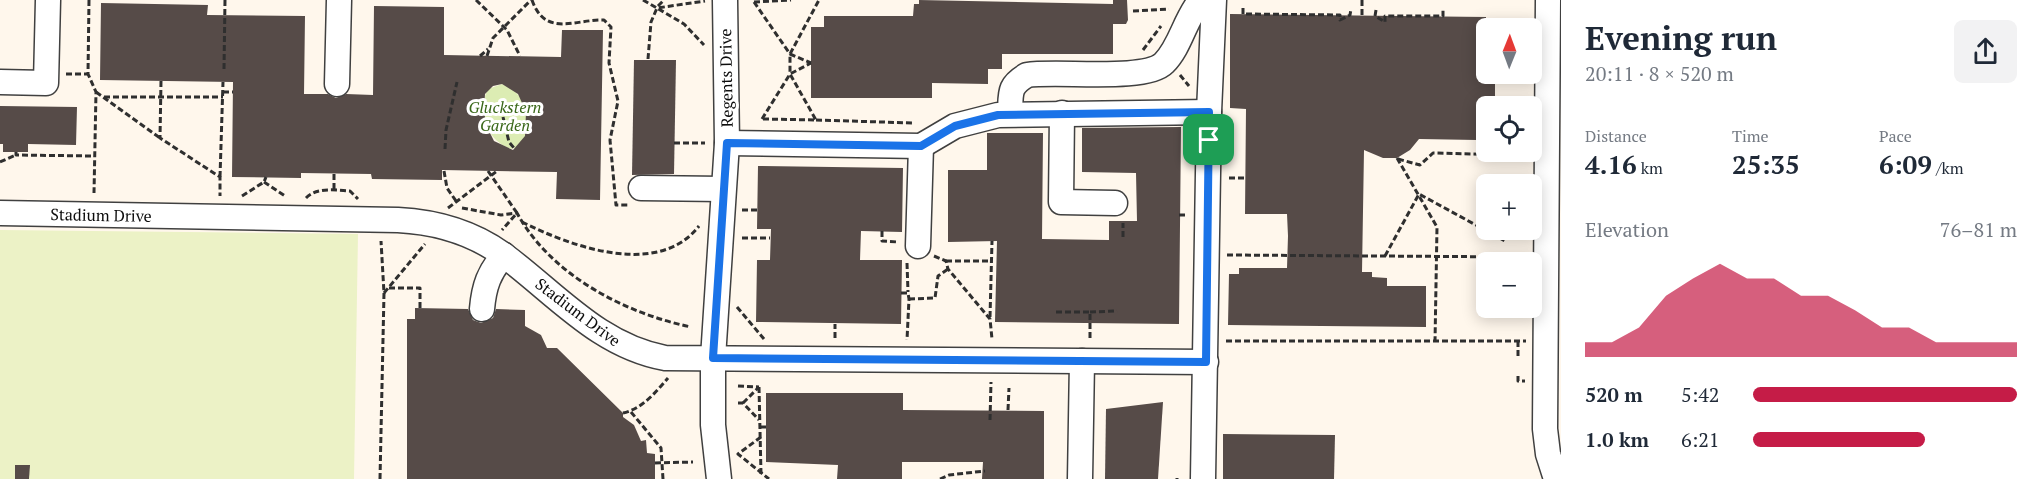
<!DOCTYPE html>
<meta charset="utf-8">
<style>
:root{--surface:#fff;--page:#f2f2f3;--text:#1f2937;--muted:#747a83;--accent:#c51c47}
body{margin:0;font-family:"PT Serif",serif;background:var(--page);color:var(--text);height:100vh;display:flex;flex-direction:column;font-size:22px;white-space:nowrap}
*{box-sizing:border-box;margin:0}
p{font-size:20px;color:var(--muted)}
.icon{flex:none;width:33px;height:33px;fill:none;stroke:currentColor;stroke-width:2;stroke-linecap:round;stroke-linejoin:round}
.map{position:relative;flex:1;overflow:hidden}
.side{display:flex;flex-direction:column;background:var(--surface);width:480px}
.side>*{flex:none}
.needle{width:39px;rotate:1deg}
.tools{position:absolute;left:1476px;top:18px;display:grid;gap:12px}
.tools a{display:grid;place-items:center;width:66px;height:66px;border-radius:9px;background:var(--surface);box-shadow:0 3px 15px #0003;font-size:30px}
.pin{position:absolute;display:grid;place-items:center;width:51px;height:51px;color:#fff;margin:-26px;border-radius:12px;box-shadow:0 3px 9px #0006}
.round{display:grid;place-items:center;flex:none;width:63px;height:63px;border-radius:9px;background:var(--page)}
.headline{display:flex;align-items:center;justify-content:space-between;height:102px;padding:0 24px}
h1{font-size:33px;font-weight:800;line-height:45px}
.metrics{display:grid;grid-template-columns:repeat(3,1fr);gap:9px;height:102px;padding:6px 24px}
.metrics div{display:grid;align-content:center}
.metrics b{font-size:26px;font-weight:800}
.metrics small{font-size:16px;font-weight:400}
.metrics p{font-size:16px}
.chart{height:168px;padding:12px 24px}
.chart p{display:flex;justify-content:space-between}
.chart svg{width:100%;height:108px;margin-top:6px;fill:var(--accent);opacity:.7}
ul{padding:0 24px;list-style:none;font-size:20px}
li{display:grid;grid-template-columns:96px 72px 1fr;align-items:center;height:45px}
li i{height:15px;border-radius:8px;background:var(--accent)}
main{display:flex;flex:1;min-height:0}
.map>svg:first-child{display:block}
.green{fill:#dcecb3}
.pitch{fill:#ecf2c6}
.building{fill:#564b48;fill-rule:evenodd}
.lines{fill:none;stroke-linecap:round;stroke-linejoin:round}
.minor-casing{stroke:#404040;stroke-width:27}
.path{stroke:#2f2f2f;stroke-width:3;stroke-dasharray:6 3;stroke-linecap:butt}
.minor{stroke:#fff;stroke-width:24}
.route-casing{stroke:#fff;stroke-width:12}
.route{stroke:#1a73e8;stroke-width:8}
.labels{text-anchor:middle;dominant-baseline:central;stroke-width:6;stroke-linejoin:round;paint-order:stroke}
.street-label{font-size:16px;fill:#0d0d0d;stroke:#fff}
.park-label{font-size:16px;font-style:italic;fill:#3a6819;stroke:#fff}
</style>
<main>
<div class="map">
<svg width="1561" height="479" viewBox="0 0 1561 479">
<rect width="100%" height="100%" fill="#fff7ec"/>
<!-- green -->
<path class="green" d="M502,84c8,4 14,7 19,15 8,15 11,45 -10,50 -24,-8 -35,-37 -23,-60z"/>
<!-- pitch -->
<path class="pitch" d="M0,230l358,4 -4,245h-354z"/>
<!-- building -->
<g class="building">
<path d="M919,0l194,4v-4h14l1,20 -2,4h-13v30h-111v15h-14v15l-56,-1v15h-121v-71h13v-11h89l1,-12h5z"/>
<path d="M101,3l107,2 -1,10 98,1 -1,78h24l8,4 10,-4 27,1 1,-89 70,1v48l117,2 1,-27h41l-3,170 -44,-1 1,-27 -115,-2v10l-70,-1 -1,-5 -70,-1v5l-69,-1 1,-95 -133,-2zM502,84l16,10 8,18 -1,24 -12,14 -19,-9 -8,-16 -2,-16 1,-15 8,-8z"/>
<path d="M1230,14l256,3v57h9v32h-9v6h-8l-1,28 -58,-1 -9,11 -13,8h-14l-19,-8 -2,122h10v5l15,1v8h39v41l-198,-2 1,-51h10v-6h48l1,-32 -1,-22h-42l1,-105 -16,-1z"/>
<path d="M634,60h42l-2,114 -42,1z"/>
<path d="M0,106l77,1 -1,38 -48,-1v8h-25v-8h-3z"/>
<path d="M1181,127l-2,197 -184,-2 2,-81 -49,1v-72h39v-37h56l-1,106 67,1v-19h28l-1,-48 -54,-1v-44z"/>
<path d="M758,166l145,2 -1,64 -41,-1 -1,29h42l-1,64 -145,-2 1,-62h13l1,-31h-14z"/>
<path d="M415,308l53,1 5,11 8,3 12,-5 3,-9 29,1v16l16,9 6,13h10l66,65v4l11,8 7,16 5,-1 1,13 8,1v25h-248v-160h8z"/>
<path d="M766,393h137v17l141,1v68h-62l1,-17h-81v17h-65l1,-14 -72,-3z"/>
<path d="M1163,402l-5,77h-53l1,-70z"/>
<path d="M1223,434l112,1 -1,44h-111z"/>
<path d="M15,465h15l-1,14h-14z"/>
</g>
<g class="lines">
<!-- minor casing -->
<g class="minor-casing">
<g id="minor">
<path d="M1548,0l-3,429 3,25 8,25"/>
<path d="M0,82l46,1 2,-83"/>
<path d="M337,84l2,-84"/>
<path d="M1062,113l-1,89 54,1"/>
<path d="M1010,114c1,-21 -2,-28 17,-39 30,-5 118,7 137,-12 17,-17 21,-45 37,-63"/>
<path d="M727,143l194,3 34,-20 43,-11 211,-3"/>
<path d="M641,188l82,1"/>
<path d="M0,213l398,7c39,2 76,13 107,36 51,38 94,90 160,102l541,4"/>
<path d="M918,246l3,-100"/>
<path d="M482,309c2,-23 7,-37 22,-54"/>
<path d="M719,479l-6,-54v-67l14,-215 -2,-143"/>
<path d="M1080,479l2,-118"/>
<path d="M1203,479l6,-367 5,-112"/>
</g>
</g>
<!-- path -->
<g class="path">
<path d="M89,0l-1,74 8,18 -2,101"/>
<path d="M476,0l31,30 13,26"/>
<path d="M532,0c13,38 44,19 72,20l7,7 -2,36 9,38 -8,39 6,65h14"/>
<path d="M643,0l14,8 48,-7"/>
<path d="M1362,0v16"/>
<path d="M754,2l36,52 21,9"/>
<path d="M754,2l37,-2"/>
<path d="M658,6l6,-6"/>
<path d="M1243,8v6l97,1v5l10,-5 1,-6"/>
<path d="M1376,10l-1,6 10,6v-6h58v-6"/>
<path d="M1133,11l36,-2"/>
<path d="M1143,50l18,-24"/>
<path d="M480,56l8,-7"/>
<path d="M487,56l6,-18 38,-38"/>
<path d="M648,59l3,-37 6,-14 27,16 20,21"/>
<path d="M224,69l1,-69"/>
<path d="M66,74h22"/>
<path d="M1180,75l9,11"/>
<path d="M161,81l-1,57 60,39v19"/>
<path d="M96,92l64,46"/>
<path d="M223,92h10"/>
<path d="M104,97h119"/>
<path d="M1495,98l21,1 11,5"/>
<path d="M503,117l6,25 5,6"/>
<path d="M762,119l28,-45 21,-11"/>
<path d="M763,119l53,1 -26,-46v-20l29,-54"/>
<path d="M816,120l98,3"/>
<path d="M674,143h31"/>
<path d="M445,149l1,-19 11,-48"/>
<path d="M16,152v3l78,1"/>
<path d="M1397,158l40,69 -2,115"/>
<path d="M1398,159l22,6 13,-12 76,2"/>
<path d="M0,162l16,-7"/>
<path d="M444,171l3,17 9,13"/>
<path d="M488,171l29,42 -15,17"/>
<path d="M334,174v16"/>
<path d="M220,177l3,-95"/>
<path d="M1229,178h16"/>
<path d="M264,182l21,14"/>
<path d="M242,196l22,-14 2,-5"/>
<path d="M306,198c11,-11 28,-8 44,-7l8,8"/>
<path d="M448,208l49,-37"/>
<path d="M462,208l39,7 16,-2c34,62 107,100 174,114"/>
<path d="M742,210h16"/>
<path d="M1179,215h8"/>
<path d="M522,222c48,24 136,57 177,4"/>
<path d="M882,231v10l16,1"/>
<path d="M1123,237v-14"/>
<path d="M742,238h28"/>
<path d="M1227,255l299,2"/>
<path d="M934,256l12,5 2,8 42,50 2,20"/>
<path d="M1385,256l34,-62 88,48"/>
<path d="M946,261h46"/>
<path d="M907,263l1,29"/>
<path d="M389,288h31v20"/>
<path d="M384,293l41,-49"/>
<path d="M901,293h7l1,6 -2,41"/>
<path d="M909,299l26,-1 3,-22 10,-7"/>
<path d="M737,307l27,32"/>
<path d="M1056,312h34v28"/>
<path d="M1090,312l27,-1"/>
<path d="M990,317l2,-76"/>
<path d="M835,338v-14"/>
<path d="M1226,341h300"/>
<path d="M1518,341v17"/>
<path d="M1518,376v5h7"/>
<path d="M738,386l21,1"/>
<path d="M759,387l2,87"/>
<path d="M738,403h5l16,17"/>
<path d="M743,403l16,-16"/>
<path d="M1008,410l1,-22"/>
<path d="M631,412l30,36 2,31"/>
<path d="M623,413c19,-4 33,-21 45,-35"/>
<path d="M990,420l1,-38"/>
<path d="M760,427h6"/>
<path d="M761,437l-23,17 31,25"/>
<path d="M655,463l38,-1"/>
<path d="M380,479l4,-186 -3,-52"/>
<path d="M940,479l9,-4 36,-4"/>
<path d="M1177,479v-1"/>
</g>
<!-- minor -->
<use href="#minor" class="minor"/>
</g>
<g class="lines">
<!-- route casing -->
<g class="route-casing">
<path id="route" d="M1209,112l-3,250 -493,-4 14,-215 194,3 34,-20 43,-11z"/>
</g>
<!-- route -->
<use href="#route" class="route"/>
</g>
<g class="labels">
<!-- street labels -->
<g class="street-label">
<text transform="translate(726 78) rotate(-91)">Regents Drive</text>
<text transform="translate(101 215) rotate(1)">Stadium Drive</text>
<text transform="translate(578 312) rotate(37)">Stadium Drive</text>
</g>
<!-- park labels -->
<g class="park-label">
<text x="505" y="107">Gluckstern<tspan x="505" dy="18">Garden</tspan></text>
</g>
</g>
</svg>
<div class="tools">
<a><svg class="needle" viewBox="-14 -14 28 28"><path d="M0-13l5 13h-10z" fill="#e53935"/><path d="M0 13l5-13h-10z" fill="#747a83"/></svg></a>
<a><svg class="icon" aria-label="locate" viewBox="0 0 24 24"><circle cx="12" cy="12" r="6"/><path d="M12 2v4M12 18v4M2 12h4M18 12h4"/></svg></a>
<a>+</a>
<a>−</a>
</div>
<div class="pin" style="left:1209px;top:140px;background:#1e9e55"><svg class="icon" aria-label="arrive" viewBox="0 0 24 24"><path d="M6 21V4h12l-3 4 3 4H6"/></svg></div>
</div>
<section class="side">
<div class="headline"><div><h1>Evening run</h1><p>20:11 · 8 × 520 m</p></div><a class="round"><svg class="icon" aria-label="share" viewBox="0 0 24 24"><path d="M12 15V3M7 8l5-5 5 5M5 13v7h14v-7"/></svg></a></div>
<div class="metrics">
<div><p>Distance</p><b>4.16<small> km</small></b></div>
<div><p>Time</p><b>25:35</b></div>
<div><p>Pace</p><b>6:09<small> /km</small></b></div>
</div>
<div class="chart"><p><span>Elevation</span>76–81 m</p>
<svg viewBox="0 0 160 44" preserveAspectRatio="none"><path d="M0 44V38L10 38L20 32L30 19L40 12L50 6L60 12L70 12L80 19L90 19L100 25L110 32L120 32L130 38L140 38L150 38L160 38V44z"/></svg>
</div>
<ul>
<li><b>520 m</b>5:42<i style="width:100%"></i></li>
<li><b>1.0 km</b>6:21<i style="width:65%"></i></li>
</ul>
</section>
</main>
